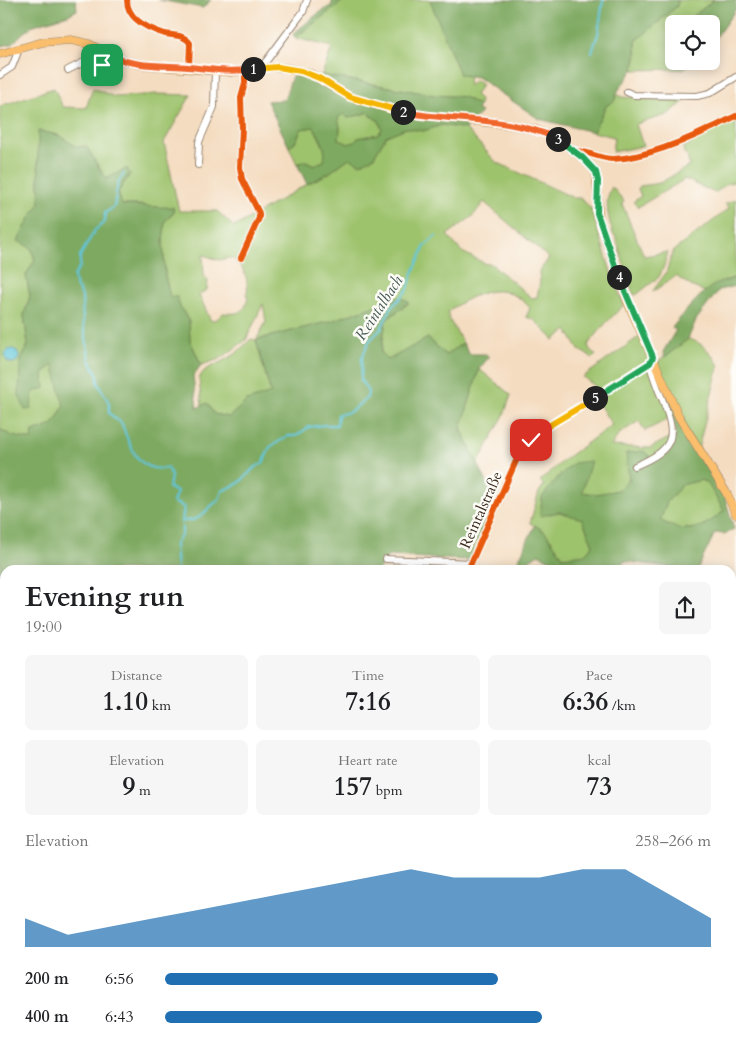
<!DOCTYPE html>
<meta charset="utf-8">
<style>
:root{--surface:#fff;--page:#f6f6f6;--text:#202124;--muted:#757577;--accent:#1f6fb2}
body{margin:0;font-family:Cardo,serif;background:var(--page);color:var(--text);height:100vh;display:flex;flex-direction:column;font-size:19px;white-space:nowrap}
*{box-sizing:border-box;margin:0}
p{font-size:16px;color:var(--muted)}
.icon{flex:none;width:28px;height:28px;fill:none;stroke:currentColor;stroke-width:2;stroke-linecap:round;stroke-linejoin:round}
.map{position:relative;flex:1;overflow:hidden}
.side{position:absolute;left:0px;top:565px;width:736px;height:481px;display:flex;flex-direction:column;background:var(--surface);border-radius:15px 15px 0 0;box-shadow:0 2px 12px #0003}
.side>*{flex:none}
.buttons{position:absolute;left:665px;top:15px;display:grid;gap:10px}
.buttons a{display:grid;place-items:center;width:55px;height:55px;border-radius:8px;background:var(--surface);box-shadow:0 2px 12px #0003;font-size:25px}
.pin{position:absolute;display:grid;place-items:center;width:42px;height:42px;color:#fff;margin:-21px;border-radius:10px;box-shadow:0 2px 8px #0006}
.km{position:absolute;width:25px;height:25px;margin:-12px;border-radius:50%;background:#222;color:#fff;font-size:14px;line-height:25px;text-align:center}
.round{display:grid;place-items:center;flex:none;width:52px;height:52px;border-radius:8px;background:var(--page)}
.summary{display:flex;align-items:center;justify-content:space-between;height:85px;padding:0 25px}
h1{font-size:28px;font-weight:600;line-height:38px}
.metrics{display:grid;grid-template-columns:repeat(3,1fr);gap:8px;height:85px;padding:5px 25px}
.metrics div{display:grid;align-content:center;border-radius:8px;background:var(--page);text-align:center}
.metrics b{font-size:25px;font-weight:600}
.metrics small{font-size:14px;font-weight:400}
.metrics p{font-size:14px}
.chart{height:140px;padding:10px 25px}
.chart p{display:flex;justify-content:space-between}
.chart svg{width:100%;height:90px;margin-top:5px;fill:var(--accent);opacity:.7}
ul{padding:0 25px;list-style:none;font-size:16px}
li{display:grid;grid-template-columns:80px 60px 1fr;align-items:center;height:38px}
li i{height:12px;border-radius:6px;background:var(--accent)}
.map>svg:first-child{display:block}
.green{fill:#9ec36d;stroke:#6c7646;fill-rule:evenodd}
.forest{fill:#7ea960;stroke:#5c6a3f;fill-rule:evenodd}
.water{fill:#60c7dc;stroke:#4e787d}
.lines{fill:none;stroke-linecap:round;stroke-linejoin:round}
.stream{stroke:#60c7dc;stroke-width:2}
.minor-casing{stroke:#98836f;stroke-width:8}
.major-casing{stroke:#98836f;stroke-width:9}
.minor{stroke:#fff;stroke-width:6}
.major{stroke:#fabe6d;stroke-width:8}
.cycleway-casing{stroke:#fdfcf7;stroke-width:9}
.cycleway{stroke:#e8590c;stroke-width:6}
.split-1-casing{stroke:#fff;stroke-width:10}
.split-2-casing{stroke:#fff;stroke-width:10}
.split-3-casing{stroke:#fff;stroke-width:10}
.split-4-casing{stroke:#fff;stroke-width:10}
.split-5-casing{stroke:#fff;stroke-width:10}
.split-6-casing{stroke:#fff;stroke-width:10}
.split-1{stroke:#f0652b;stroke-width:6}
.split-2{stroke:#f5b400;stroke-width:6}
.split-3{stroke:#f0652b;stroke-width:6}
.split-4{stroke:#22a559;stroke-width:6}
.split-5{stroke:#22a559;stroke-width:6}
.split-6{stroke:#f5b400;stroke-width:6}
.labels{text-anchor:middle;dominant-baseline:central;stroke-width:5;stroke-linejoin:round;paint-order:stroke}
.street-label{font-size:15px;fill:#3b2a1e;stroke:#fdfcf7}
.water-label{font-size:16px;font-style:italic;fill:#465957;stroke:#fdfcf7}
</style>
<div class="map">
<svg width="736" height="1046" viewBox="0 0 736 1046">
<rect width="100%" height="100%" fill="#fdfcf7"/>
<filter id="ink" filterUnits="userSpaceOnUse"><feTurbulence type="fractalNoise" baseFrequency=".02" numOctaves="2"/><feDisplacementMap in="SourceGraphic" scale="10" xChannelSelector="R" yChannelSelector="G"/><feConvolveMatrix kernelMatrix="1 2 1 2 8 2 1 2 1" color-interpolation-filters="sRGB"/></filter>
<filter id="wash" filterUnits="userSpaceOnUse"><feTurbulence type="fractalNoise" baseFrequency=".0096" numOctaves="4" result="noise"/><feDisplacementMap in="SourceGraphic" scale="20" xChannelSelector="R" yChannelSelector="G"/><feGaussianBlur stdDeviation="1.12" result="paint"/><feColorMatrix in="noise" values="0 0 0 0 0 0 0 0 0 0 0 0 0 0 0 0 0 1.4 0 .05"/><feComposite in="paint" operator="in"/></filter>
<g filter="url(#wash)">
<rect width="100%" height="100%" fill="#f4dcc0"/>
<!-- green -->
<g class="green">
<path d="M344,0h86l30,74 8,1 1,11 6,-6 7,5 -7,10 5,4 -1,7 -15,-9 -30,-2 -112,-20 10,-28 -37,-9z"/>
<path d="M678,0h36l-22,17 2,7h-20v37h21l-12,8 -50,1 4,-14 -1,-15 41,-35z"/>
<path d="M54,88l9,19 23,1 7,-20 22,9 42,-3 34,1 -27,47 15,69h38l17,16 73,-43 22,-11 20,-15h24l13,-22 20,-8 17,3 19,-6 24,4 30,33 78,36h7l10,11 21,66 12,30 -18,18 -18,22 2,5 6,5 -3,3 -14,-8 -12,-20 -13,10 -21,-21 -7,-2 4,-9c-26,-30 -55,-15 -82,3l1,8 14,24 -17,12 -18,-17 -39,22 -8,-8 5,-32 23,-17 -8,-6 -70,24 -75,19 15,54 -24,7 -18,16 -16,-3 -6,-11 -5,3 -3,-27 2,-4 4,-5 29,-15 17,-16 5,1 10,-18 -3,-18 -17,36 -26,19 -19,6 -11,-25 -1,-19 -9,-14 -3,-9h-7l-5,-23 -2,-32 2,-22 9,-8 -33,-8h-19l-4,-13 12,-18 -24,5 -20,-33 -9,1 -19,-12 -19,-4 -1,31 2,42 -10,14 -11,23 12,7 4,12 -9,15 4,21 -6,19 4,30 -8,18 13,29 10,-17 11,-12 10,43 -11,19 -20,7v8l-21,-4 -12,-7v-323zM484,202l65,56 -10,14 1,10 -3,15 -5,1 -42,-35 -4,1 -24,-12 -15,-17 26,-19zM203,255c6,1 10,4 16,5 3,0 8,-2 11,-2 13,3 21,27 16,37l2,2c-3,17 -10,17 -25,16l-6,6 -6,2 -12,-26 8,-5 1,-9 -4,-5z"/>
<path d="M616,93l5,4 65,3 -19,15 -31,9 7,22 -31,6 2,-15 -21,-5 13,-26 9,-6z"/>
<path d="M371,112v4l8,5 3,8 -4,5 -20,4 -3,4 -7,2 -9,-5 1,-12 -3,-9 6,-4 5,4z"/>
<path d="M736,118v63l-9,3 -12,9 -30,-14 -47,28 -5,-5 8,-6 -3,-7 2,-3 20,-3 29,-17 -2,-11 -3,-2 -1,-6 9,-3 2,-6z"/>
<path d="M314,127l12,25 -2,9 -10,4 -8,-4 -9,3 -8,-17 7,-6 5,-12z"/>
<path d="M612,187l12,14 -2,3 22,52 24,-4 -4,14 -5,11 -23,18 -3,-1 -18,-59 -2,-1c-4,-15 -10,-33 -1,-47z"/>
<path d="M736,199v78l-19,6 -12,9 -14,-6 -15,-10 -24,16 14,-19 7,-22 57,-43 -5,-4z"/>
<path d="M640,336l13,29 35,-26c16,4 22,13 31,26l-22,88 -32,-52 7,16 -27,14 -6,-10 -20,13 -8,12 39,2 21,-11 5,1c-13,20 -29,28 -47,42 -4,3 -7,8 -12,10 -11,4 -24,4 -35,3l-23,19 23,6 11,27 -8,10 -22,2 -18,-25 -15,-9 9,-31 5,-7 -4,-4 25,-22 47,-34 -15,-24 9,-6 -23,-18z"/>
<path d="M479,369l32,26 -7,20 -27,50 -16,-36z"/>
<path d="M701,480l8,4 15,27c-21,18 -38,25 -64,9l7,-18 15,-17z"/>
<path d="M403,1041h28l-1,5h-28z"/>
<path d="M455,1041h56l-1,5h-53z"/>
</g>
<!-- forest -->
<g class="forest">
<path d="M0,0h76l1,10 -9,5 -34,10 -11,8 -11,11 -12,2z"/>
<path d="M159,0h52l-8,8z"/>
<path d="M333,0h11l-49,38 -2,-4 28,-23 10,-5z"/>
<path d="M430,0h248l-1,6 -41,35c0,10 1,18 -3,28 -5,11 -16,18 -18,31l-9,6 -13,26 -54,-13 -62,-42 -17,-2z"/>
<path d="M714,0h22v9l-25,35v-20h-17l-2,-7z"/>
<path d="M322,75l112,20 30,2 15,9 -2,4 4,2 -15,17 -24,-4 -19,6 -17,-3 -20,8 -13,22 -13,6 -11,-6 -20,15 -22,11 -10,-20 9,-3 8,4 10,-4c3,-13 -4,-23 -10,-34l-13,2 -5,12 -7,6 -22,-46 17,-1 8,-24zM370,112l1,4 8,5 3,8 -4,5 -20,4 -3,4 -7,2 -9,-5 1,-12 -2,-9 5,-4 5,4z"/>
<path d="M38,131l20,4 19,12 9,-1 20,33 21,-11 3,6 -12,18 4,13c18,0 34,3 51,2l1,5 -9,9 -2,22 2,32 5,22h7l3,10 9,14 1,19 11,25 -8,11 4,32 10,-5 7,11 15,3 18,-16 24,-8 -15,-53 75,-19 70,-24 8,5 -23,18 -5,32 7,8 40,-22 18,17 17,-12 6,11h17l3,3 -10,12 -18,60 34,70 -26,61 -81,-4 -10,14h-373v28l-5,2v-171l12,7 20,4 1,-8 20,-7 11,-19 -11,-42 -10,11 2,13 -12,4 -2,17 -6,1 -6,-15 1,-32 8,-18 -4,-30 6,-19 -4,-21 9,-15 -4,-12 -13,-7 12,-23 10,-15 -2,-41z"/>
<path d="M736,277v9l-17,4 -23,30 -8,19 -23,18 -2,-5 13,-22 -4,-2c11,-14 30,-38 46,-45 6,-3 12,-2 18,-6z"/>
<path d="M666,398l59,100 9,31 -9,5 -10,-1 -18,37h-20l-3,-2 -50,-7 -4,9h-49l-33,-16 -15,11 -5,-4 17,-36 10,7 18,25 22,-3 8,-9 -11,-26 -23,-7 -19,4 2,-19 18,-22 14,-12 17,-2 -9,31 14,2 23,-4 10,-10 -3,-27 18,-2 11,11c27,-26 24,-28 10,-61zM701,480l7,4 16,27c-21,18 -38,25 -64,9l7,-18 15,-17z"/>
<path d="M731,644l5,4v44l-4,1z"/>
<path d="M5,735v253l-5,5v-252z"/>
<path d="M736,745v25h-5v-24z"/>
<path d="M56,1041h24l-2,5h-24z"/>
<path d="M97,1041h21l-2,5h-20z"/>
<path d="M431,1041h24l2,5h-27z"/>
<path d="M511,1041l47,2 1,-2h161l1,5h-211z"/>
</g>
<!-- water -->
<circle class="water" cx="12" cy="356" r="7"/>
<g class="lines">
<!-- stream -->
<g class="stream">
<path d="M592,52l6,-18 5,-34"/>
<path d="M117,420l-8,-7v-10l-11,-20v-7l-8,-16 -7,-37 -1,-27 -7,-12 -1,-8 6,-10v-10l15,-26 10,-8v-9l9,-6 4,-25 6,-8"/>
<path d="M119,421l3,3c8,23 16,50 46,44l3,8 -2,12 8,4 -4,10 11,5 -2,14"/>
<path d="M182,523v-2c16,0 18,-4 28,-14 8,-7 9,-6 12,-16l17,-8 15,-15 9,-5 7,-16 18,-11h8l13,-9 16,-2h12l1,-11c18,-1 16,-8 29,-16l1,-6 -7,-12 1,-22 7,-17 12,-12 10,-21 17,-19 4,-14 13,-29 11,-10"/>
<path d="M177,570l-2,-26 7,-10v-7"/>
<path d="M540,1041l2,5"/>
<path d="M64,1046l2,-5"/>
</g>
</g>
</g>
<g filter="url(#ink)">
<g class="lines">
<!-- minor casing -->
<g class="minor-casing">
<g id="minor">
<path d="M127,0c0,19 22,29 38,34 10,2 18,0 25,9l-1,24"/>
<path d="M261,68l42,-56 4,-12"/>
<path d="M68,70l16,-8 16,3 4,-1 5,-9"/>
<path d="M0,75l12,-8 7,-18"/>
<path d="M627,92l7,3 63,1 13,-3 26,-16"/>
<path d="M575,151c13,0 25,8 38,8 38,-1 90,-26 123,-43"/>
<path d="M198,165l1,-23 15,-35 1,-37"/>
<path d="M241,258l18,-40v-5l-17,-34 -2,-12 2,-38 -1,-31 4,-15v-13"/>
<path d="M635,466c42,-18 42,-30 26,-70 -5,-11 -8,-22 -12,-33"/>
<path d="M386,559l85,4"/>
<path d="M468,570l48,-109 15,-21 14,-12 104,-65 4,-6"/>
<path d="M223,1046v-5"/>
<path d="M375,1046l2,-5"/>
</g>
</g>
<!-- major casing -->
<g class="major-casing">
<path id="major" d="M0,54l43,-12 28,-2 18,4 32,16 23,5 87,7 33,-5 22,1 25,6 39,23 33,10 28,7 101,11 25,5 22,10 24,18 13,14 3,48 30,85 50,112 48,77 9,20"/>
</g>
<!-- minor -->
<use href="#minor" class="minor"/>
<!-- major -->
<use href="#major" class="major"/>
<!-- cycleway casing -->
<g class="cycleway-casing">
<g id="cycleway">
<path d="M127,0c0,19 22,29 38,34 10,2 18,0 25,9l-1,24"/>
<path d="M575,151c13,0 25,8 38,8 38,-1 90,-26 123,-43"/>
<path d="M241,258l18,-40v-5l-17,-34 -2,-12 2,-38 -1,-31 4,-15v-13"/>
<path d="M468,570l48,-109 15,-21 14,-12 104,-65 4,-6"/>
</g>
</g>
<!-- cycleway -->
<use href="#cycleway" class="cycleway"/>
</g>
</g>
<g class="lines" filter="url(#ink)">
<!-- split-1 casing -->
<g class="split-1-casing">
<path id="split-1" d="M102,65l3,-2 4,-8c25,12 52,10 79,12 23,2 43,6 65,2"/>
</g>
<!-- split-2 casing -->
<g class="split-2-casing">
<path id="split-2" d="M253,69l25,-2 23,4 18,7 31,19 53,15"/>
</g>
<!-- split-3 casing -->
<g class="split-3-casing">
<path id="split-3" d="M403,112c52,10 106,4 155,27"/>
</g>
<!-- split-4 casing -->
<g class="split-4-casing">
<path id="split-4" d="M558,139l25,19 13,14 2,9 -1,32 22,64"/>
</g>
<!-- split-5 casing -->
<g class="split-5-casing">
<path id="split-5" d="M595,398l55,-35 3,-6 -34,-80"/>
</g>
<!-- split-6 casing -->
<g class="split-6-casing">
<path id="split-6" d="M531,440l14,-12 50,-30"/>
</g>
<!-- split-1 -->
<use href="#split-1" class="split-1"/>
<!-- split-2 -->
<use href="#split-2" class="split-2"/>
<!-- split-3 -->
<use href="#split-3" class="split-3"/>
<!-- split-4 -->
<use href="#split-4" class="split-4"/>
<!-- split-5 -->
<use href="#split-5" class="split-5"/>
<!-- split-6 -->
<use href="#split-6" class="split-6"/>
</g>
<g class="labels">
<!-- street labels -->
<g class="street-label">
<text transform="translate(481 510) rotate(-66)">Reintalstraße</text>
</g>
<!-- water labels -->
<g class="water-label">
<text transform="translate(379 308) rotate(-57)">Reintalbach</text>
</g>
</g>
</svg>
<div class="buttons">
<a><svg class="icon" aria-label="locate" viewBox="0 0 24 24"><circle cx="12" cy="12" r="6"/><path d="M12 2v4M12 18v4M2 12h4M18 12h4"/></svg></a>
</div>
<div class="pin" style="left:102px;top:65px;background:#1e9e55"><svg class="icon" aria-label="arrive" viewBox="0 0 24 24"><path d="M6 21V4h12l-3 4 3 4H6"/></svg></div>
<div class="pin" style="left:531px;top:440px;background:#d93025"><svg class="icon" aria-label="check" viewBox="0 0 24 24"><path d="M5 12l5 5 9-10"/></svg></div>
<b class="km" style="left:253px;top:69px">1</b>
<b class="km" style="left:403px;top:112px">2</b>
<b class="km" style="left:558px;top:139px">3</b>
<b class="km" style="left:619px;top:277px">4</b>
<b class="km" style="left:595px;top:398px">5</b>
<section class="side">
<div class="summary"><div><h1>Evening run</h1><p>19:00</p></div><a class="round"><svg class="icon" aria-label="share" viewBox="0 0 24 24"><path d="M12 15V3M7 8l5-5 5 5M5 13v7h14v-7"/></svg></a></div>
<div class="metrics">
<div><p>Distance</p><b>1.10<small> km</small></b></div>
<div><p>Time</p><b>7:16</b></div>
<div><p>Pace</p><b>6:36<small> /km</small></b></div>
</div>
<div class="metrics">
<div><p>Elevation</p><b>9<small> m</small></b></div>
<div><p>Heart rate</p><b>157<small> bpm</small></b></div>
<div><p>kcal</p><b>73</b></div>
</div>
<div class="chart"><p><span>Elevation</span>258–266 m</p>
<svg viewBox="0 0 160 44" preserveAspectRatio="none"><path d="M0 44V30L10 38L20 34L30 30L40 26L50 22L60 18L70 14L80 10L90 6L100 10L110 10L120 10L130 6L140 6L150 18L160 30V44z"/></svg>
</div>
<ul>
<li><b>200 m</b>6:56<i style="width:61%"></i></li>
<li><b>400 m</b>6:43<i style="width:69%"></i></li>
</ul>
</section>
</div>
